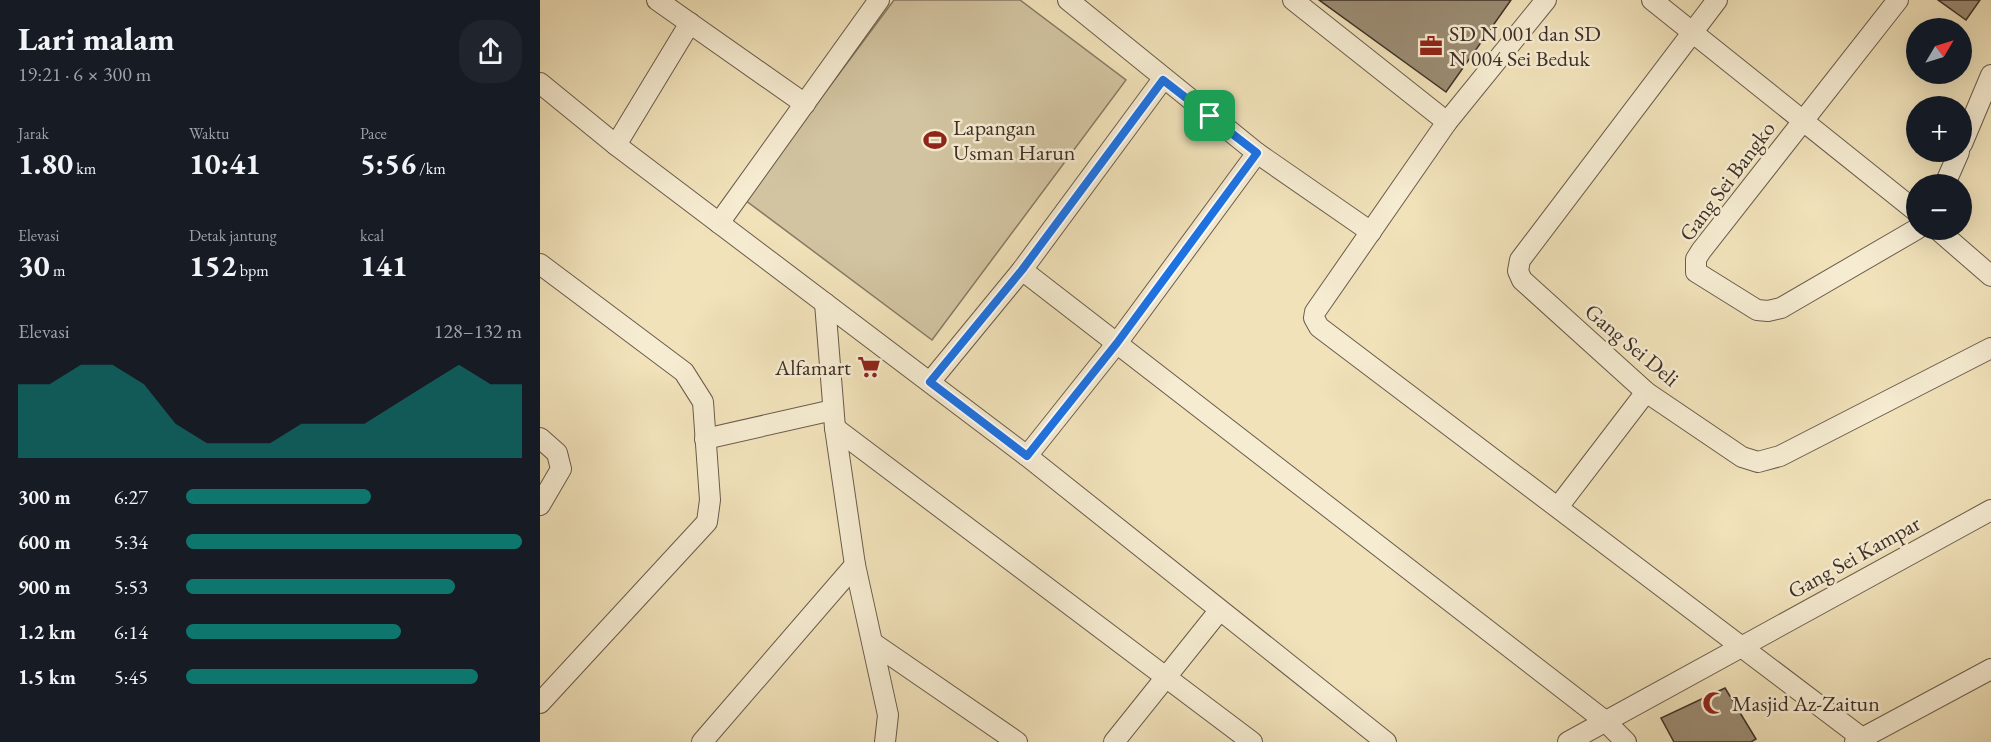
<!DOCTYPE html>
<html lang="id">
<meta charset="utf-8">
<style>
:root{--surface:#171b24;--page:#20242c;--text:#f1f3f6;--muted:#9ea1a6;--accent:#0f766e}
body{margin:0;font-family:"EB Garamond",serif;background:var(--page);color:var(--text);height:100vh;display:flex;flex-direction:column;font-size:22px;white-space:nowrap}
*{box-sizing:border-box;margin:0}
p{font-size:20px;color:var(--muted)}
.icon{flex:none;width:33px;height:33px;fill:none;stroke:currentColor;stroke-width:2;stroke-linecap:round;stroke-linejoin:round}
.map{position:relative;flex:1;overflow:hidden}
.side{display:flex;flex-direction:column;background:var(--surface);width:540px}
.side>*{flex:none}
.needle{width:39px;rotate:52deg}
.fabs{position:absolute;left:1366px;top:18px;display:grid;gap:12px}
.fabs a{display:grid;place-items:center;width:66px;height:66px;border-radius:50%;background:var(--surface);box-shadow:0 6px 24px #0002;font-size:30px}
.pin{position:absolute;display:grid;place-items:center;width:51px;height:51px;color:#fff;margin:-26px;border-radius:12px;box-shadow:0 3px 9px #0006}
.round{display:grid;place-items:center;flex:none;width:63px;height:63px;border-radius:24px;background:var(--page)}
.overview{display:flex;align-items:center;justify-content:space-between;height:102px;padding:0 18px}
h1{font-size:33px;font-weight:700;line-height:45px}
.metrics{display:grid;grid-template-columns:repeat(3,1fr);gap:9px;height:102px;padding:6px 18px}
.metrics div{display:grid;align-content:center}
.metrics b{font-size:30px;font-weight:700}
.metrics small{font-size:16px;font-weight:400}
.metrics p{font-size:16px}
.chart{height:168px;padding:12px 18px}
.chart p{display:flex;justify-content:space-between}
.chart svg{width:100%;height:108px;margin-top:6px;fill:var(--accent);opacity:.7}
ul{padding:0 18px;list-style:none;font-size:20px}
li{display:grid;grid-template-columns:96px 72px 1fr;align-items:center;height:45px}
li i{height:15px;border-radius:8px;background:var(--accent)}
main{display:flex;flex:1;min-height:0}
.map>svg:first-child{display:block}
.green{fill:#d2c4a1;stroke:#887a64;stroke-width:1.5}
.building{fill:#9b8c73;stroke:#3d2f27;stroke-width:1.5}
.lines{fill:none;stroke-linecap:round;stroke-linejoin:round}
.minor-casing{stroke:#6a5c4c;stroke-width:22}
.minor{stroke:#f6ecd2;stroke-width:20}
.route-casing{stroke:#fff;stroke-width:12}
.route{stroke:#1a73e8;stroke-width:8}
.labels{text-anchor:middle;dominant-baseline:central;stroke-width:5;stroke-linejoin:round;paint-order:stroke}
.poi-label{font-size:22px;fill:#3d2f27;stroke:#f6ecd2;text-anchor:start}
.street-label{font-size:22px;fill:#3d2f27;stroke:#f6ecd2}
</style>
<main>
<section class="side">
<div class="overview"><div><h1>Lari malam</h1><p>19:21 · 6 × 300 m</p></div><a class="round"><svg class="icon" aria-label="share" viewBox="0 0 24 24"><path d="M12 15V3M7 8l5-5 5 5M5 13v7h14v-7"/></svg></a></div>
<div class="metrics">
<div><p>Jarak</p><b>1.80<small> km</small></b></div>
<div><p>Waktu</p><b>10:41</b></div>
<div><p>Pace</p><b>5:56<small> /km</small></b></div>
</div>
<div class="metrics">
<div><p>Elevasi</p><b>30<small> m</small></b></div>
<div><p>Detak jantung</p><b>152<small> bpm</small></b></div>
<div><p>kcal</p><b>141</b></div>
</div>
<div class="chart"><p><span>Elevasi</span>128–132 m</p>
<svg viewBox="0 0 160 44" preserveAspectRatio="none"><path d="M0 44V14L10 14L20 6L30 6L40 14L50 30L60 38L70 38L80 38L90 30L100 30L110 30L120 22L130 14L140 6L150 14L160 14V44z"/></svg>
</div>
<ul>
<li><b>300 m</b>6:27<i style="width:55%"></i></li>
<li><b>600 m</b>5:34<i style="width:100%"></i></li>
<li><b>900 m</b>5:53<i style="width:80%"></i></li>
<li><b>1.2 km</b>6:14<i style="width:64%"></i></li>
<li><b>1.5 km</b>5:45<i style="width:87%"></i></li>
</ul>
</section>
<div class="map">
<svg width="1451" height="742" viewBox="0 0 1451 742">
<rect width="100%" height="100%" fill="#f1e2ba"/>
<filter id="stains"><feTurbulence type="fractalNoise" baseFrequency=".00333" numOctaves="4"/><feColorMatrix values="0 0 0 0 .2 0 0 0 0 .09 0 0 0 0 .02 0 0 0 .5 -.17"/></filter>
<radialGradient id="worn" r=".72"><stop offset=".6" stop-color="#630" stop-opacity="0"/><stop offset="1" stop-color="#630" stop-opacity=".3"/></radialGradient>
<!-- green -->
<path class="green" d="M354,0h126l106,80 -194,260 -187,-140z"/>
<!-- building -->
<g class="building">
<path d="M779,0h192l-65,92z"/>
<path d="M1398,0h42l-14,20z"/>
<path d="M1185,688l31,51 -5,3h-77l-13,-24z"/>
</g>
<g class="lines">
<!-- minor casing -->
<g class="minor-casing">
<g id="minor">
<path d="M117,0l148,104"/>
<path d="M528,0l189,153 114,79"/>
<path d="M753,0l154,122"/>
<path d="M1006,0l-99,122 -132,190 -1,6 5,9 543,411"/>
<path d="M1112,0l265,212"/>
<path d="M1177,0l-197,260 -2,11 4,9 124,112 96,65 16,5 22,-6 211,-108"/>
<path d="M1358,0l-197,251 -5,8v13l61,38 11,1 13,-3 136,-79"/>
<path d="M0,83l76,62 411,311 359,286"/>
<path d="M1422,144l29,-69"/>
<path d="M76,145l74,-122"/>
<path d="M1405,184l14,-32"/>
<path d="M179,223l160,-223"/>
<path d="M1398,230l53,46"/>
<path d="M0,264l144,108 19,30 7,98 -3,22 -167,181"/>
<path d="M482,270l583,451 21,21"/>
<path d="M285,303l10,125 20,137 33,150 -3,27"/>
<path d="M390,382l92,-112 141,-191"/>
<path d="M295,428l417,314"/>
<path d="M0,438l17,15 4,16 -21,36"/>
<path d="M165,439l128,-29"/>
<path d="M487,456l90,-113 140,-190"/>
<path d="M1018,507l88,-115"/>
<path d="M333,643l144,99"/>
<path d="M162,742l153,-177"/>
<path d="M574,742l105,-131"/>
<path d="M1028,742l423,-232"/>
<path d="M1315,742l136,-73"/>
</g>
</g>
<!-- minor -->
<use href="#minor" class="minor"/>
</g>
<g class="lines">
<!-- route casing -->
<g class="route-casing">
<path id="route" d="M623,80l94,73 -140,190 -90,113 -97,-74 92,-112z"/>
</g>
<!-- route -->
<use href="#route" class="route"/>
</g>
<!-- icons -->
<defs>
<g id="office-bare" transform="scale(1.8)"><path d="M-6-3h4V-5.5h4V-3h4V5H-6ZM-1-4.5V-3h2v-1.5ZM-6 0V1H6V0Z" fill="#8f2418" stroke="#f6ecd2" stroke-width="2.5" paint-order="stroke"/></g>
<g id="stadium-bare" transform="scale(1.8)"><path d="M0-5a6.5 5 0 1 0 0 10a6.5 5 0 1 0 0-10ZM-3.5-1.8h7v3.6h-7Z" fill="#8f2418" stroke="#f6ecd2" stroke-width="2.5" paint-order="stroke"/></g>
<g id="supermarket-bare" transform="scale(1.8)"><path d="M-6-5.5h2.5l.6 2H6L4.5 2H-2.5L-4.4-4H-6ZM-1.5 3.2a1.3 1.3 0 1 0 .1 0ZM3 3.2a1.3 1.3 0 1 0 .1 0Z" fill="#8f2418" stroke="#f6ecd2" stroke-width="2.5" paint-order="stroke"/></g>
<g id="mosque-bare" transform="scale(1.8)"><path d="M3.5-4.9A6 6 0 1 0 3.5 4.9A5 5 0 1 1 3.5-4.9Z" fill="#8f2418" stroke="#f6ecd2" stroke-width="2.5" paint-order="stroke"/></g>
</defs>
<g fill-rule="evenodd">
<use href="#office-bare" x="891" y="46"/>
<use href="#stadium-bare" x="395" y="140"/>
<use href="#supermarket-bare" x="329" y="367"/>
<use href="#mosque-bare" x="1174" y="703"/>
</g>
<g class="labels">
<!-- poi labels -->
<g class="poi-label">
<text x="909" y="33">SD N 001 dan SD<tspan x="909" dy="25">N 004 Sei Beduk</tspan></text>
<text x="413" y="127">Lapangan<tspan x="413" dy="25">Usman Harun</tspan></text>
<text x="311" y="367" text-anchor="end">Alfamart</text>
<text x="1192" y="703">Masjid Az-Zaitun</text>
</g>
<!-- street labels -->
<g class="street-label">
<text transform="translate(1187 181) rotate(-53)">Gang Sei Bangko</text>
<text transform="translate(1092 345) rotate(40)">Gang Sei Deli</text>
<text transform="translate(1314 557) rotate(-29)">Gang Sei Kampar</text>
</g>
</g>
<rect width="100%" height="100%" filter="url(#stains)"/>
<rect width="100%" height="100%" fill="url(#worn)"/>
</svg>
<div class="fabs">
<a><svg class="needle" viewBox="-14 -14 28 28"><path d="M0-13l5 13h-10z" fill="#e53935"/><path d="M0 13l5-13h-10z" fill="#9ea1a6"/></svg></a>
<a>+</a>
<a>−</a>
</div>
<div class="pin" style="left:670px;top:116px;background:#1e9e55"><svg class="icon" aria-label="arrive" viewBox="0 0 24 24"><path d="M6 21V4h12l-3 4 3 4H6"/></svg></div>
</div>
</main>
